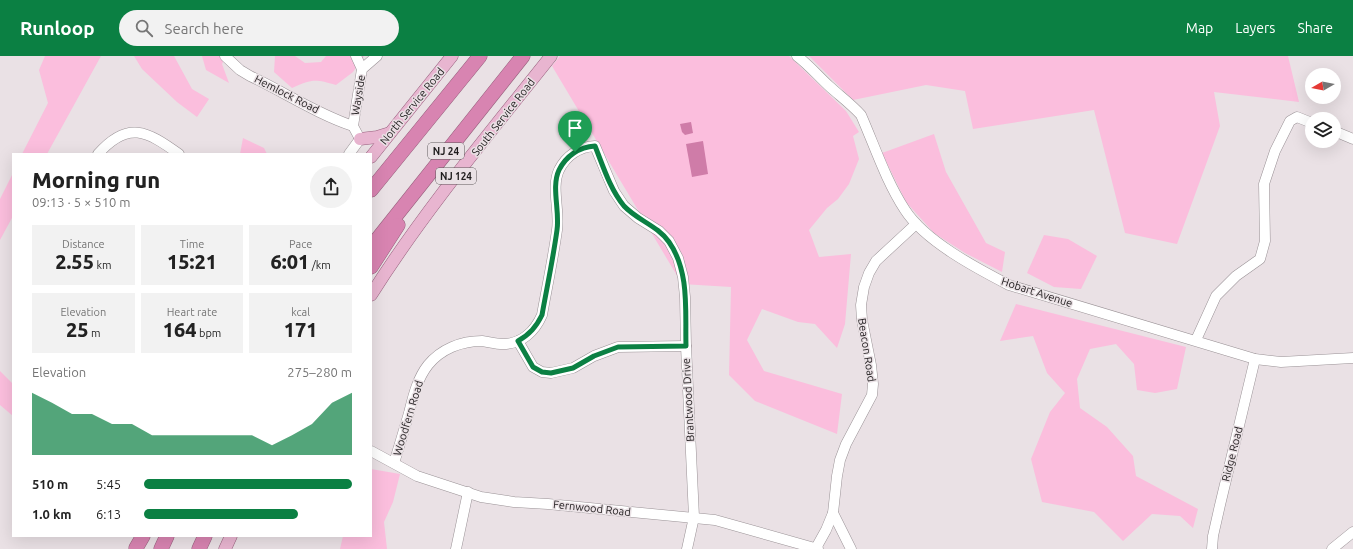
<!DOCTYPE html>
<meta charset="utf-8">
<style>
:root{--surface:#fff;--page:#f2f2f2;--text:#222;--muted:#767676;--accent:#0b8043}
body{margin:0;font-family:Ubuntu,sans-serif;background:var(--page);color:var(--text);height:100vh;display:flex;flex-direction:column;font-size:15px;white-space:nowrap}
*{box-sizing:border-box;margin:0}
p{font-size:13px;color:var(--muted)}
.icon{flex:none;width:22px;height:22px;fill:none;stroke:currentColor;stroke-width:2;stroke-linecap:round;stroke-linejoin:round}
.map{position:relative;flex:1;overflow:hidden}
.sheet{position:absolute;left:12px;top:97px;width:360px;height:384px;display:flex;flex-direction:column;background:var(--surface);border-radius:0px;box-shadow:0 4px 16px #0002}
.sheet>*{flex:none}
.needle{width:26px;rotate:261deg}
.fabs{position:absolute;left:1305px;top:12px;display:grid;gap:8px}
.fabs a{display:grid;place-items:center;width:36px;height:36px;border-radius:50%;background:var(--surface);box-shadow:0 4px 16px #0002;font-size:20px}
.pin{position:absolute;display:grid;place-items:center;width:34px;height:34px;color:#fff;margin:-41px -17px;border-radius:50% 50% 50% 0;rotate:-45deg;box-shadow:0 0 4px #0007}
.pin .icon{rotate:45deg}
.round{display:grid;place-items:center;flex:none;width:42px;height:42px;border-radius:21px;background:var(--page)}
.overview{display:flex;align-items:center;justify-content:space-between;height:68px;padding:0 20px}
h1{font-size:22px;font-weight:800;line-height:30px}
.stats{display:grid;grid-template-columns:repeat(3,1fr);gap:6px;height:68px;padding:4px 20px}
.stats div{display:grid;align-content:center;border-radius:0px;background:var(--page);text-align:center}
.stats b{font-size:20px;font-weight:800}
.stats small{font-size:11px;font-weight:400}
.stats p{font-size:11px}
.chart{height:112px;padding:8px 20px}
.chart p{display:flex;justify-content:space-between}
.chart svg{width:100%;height:72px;margin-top:4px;fill:var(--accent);opacity:.7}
ul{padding:0 20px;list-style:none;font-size:13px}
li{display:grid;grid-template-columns:64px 48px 1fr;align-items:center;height:30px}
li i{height:10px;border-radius:5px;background:var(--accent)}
header{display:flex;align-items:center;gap:24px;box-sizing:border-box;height:56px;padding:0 20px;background:var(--accent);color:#fff}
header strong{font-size:19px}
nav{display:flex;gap:22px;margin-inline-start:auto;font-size:14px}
.search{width:280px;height:36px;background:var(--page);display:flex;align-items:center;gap:10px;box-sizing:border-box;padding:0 14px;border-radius:22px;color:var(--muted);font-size:15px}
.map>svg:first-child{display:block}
.green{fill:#fbbedd}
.water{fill:#cf7ca8}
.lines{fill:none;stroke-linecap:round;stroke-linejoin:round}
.minor-casing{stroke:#9a9296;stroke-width:11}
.major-casing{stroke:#97607d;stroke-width:13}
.highway-casing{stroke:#97607d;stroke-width:15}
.minor{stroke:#fff;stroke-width:10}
.major{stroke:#e8b5d0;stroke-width:12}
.highway{stroke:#d884b1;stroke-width:14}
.route-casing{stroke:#fff;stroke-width:8}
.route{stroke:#0b8043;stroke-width:5}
.labels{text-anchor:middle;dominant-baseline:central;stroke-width:3;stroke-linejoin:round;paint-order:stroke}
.shield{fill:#eae1e5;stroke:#5c5759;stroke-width:1}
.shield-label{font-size:10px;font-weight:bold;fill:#1f1c1d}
.street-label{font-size:11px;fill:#1f1c1d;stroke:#eae1e5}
</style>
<header>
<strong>Runloop</strong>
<div class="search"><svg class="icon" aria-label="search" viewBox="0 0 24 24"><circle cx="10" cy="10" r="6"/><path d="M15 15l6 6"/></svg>Search here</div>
<nav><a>Map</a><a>Layers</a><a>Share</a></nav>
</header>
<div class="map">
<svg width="1353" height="493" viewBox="0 0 1353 493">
<rect width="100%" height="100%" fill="#eae1e5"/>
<!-- green -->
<g class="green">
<path d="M45,0h56l-54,98h-25l26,-51 -9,-33z"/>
<path d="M134,0h40l18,33 17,10 -12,18 -20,-15 -35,-33z"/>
<path d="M202,0h24l-4,8 7,19 -23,-13z"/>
<path d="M275,0h20l10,7 16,-1 5,-6h38l-11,16 -17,13c-21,-6 -24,-6 -44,3l-18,-16z"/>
<path d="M560,0h229l57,55 13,21 -6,4 6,23 -10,25 -11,15 -11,9 -18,22 10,27 32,-3 -6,70 -8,24 -22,-24 -17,-2 -36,-13 -15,31 17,31 78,23 -5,40 -82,-33 -26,-26 2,-88 -49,-3 -130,-218z"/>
<path d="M809,0h479l11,46 -85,-10 6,34 -43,118 -52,-11 -31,-123 -121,19 -8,-38 -39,-6 -73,15z"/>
<path d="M934,78l12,38 40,71 19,9 -3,20 -37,-19 -31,-20 -28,-31 -24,-49z"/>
<path d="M243,82l21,10 3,6h-27z"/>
<path d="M13,117v43l-13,24v-41z"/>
<path d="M1044,179l24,4 29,17 -16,33 -27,-2 -27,-14z"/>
<path d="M1016,248l170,43 -9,42 -22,4 -18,-3 -3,-26 -18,-20 -26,5 -13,30 3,29 27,19 26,29 3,20 62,33 -5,19 -13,-12 -28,-2 -29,27 -29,-29 -52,-10 -11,-43 19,-47 15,-19 -18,-20 -14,-37 -33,5z"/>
<path d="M0,315l13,13v32l-13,-11z"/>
<path d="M371,413l29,5 -7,28 -9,20 3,27h-47l3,-13h28z"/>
</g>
<!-- water -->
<g class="water">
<path d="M691,66l2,11 -8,2 -3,-3 -2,-8z"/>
<path d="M703,85l5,33 -16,3 -6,-33z"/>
</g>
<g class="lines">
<!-- minor casing -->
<g class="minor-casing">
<g id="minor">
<path d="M225,0l15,14 10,6c34,16 67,38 103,50"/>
<path d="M356,0l6,13"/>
<path d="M797,0c12,9 21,20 32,30 11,10 22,18 32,29 14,32 25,66 44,95 20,31 71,58 104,75l246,74 26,3 72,-4"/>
<path d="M1334,75l19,8"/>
<path d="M98,98c30,-34 49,-23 81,0"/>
<path d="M349,98l11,-15 -7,-13 9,-57 15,-13"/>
<path d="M1196,284l20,-44 20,-20 24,-17 5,-18 -1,-57 11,-33 15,-30 7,-4 15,6"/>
<path d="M518,285l15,26 9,5 9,1 22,-5 21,-12 24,-9 68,-1"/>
<path d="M371,395l46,25 64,21 33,5 34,2 167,16 103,29"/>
<path d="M394,407c5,-16 10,-33 15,-50 4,-16 8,-34 19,-48 13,-16 33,-24 54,-24 7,1 14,3 21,3 19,0 32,-13 39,-29 5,-28 11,-56 15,-85 3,-19 -6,-43 2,-60 7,-14 20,-23 36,-24l19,45 10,15 14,12 21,13 10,10 9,17 5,19 2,20 1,49 8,171 -7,32"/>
<path d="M833,457l18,36"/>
<path d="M816,492l10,-18 7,-17 4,-37 3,-16 6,-16 26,-49 1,-11 -2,-19 -9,-45 -1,-15 3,-18 5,-14 7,-12 40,-37"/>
<path d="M456,493l12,-57"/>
<path d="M1212,493l1,-13 7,-31 35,-146"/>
<path d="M1332,493l21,-17"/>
</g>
</g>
<!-- major casing -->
<g class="major-casing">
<g id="major">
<path d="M360,83l17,-2 13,-4"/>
<path d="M371,101l81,-101"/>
<path d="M371,239c53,-84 118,-161 180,-239"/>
<path d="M225,493l6,-13"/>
</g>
</g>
<!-- highway casing -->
<g class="highway-casing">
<g id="highway">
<path d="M371,134l109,-134"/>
<path d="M371,191l152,-191"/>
<path d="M371,211l27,-42"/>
<path d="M136,492l7,-12"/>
<path d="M161,493l6,-13"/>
<path d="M199,493l6,-13"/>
</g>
</g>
<!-- minor -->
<use href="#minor" class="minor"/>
<!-- major -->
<use href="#major" class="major"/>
<!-- highway -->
<use href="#highway" class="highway"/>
</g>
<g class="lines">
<!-- route casing -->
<g class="route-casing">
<path id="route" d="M595,90c8,20 15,43 29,60 13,14 34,20 45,36 21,30 16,70 17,104l-68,1 -24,9 -21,12 -22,5 -9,-1 -9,-5 -15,-26c12,-7 18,-14 24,-26 5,-28 11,-56 15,-85 3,-19 -6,-43 2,-60 7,-14 20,-23 36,-24z"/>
</g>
<!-- route -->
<use href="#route" class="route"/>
</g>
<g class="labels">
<!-- shield labels -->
<g class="shield">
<rect x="428" y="87" width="36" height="16" rx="3"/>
<rect x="436" y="112" width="40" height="16" rx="3"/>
</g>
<g class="shield-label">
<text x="446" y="95">NJ 24</text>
<text x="456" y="120">NJ 124</text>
</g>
<!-- street labels -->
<g class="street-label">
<text transform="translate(287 38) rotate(27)">Hemlock Road</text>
<text transform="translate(358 39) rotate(-81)">Wayside</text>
<text transform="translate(412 50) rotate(-51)">North Service Road</text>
<text transform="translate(503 61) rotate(-52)">South Service Road</text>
<text transform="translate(1037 236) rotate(18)">Hobart Avenue</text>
<text transform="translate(867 294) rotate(81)">Beacon Road</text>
<text transform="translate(688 344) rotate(-93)">Brantwood Drive</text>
<text transform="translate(408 362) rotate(-73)">Woodfern Road</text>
<text transform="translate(1232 398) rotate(-76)">Ridge Road</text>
<text transform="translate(592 452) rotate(6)">Fernwood Road</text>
</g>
</g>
</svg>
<div class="fabs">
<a><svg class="needle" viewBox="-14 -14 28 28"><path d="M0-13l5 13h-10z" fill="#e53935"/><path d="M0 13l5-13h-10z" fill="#767676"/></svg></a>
<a><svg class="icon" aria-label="layers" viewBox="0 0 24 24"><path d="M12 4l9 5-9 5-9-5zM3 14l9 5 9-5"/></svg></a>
</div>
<div class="pin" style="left:575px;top:96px;background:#1e9e55"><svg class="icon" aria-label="arrive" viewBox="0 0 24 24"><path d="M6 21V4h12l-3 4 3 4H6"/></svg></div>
<section class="sheet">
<div class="overview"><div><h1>Morning run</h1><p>09:13 · 5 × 510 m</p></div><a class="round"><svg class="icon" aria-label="share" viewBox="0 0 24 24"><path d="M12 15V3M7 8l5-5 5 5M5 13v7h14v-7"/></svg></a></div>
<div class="stats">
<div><p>Distance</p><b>2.55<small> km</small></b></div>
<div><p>Time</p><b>15:21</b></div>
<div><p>Pace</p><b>6:01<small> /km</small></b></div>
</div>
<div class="stats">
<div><p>Elevation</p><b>25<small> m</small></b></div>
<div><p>Heart rate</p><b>164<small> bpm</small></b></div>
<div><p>kcal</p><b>171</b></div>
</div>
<div class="chart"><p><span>Elevation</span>275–280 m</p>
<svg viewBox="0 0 160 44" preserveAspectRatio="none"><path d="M0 44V6L10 12L20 19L30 19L40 25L50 25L60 32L70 32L80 32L90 32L100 32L110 32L120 38L130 32L140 25L150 12L160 6V44z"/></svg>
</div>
<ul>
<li><b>510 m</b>5:45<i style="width:100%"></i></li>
<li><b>1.0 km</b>6:13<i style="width:74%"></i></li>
</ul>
</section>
</div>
